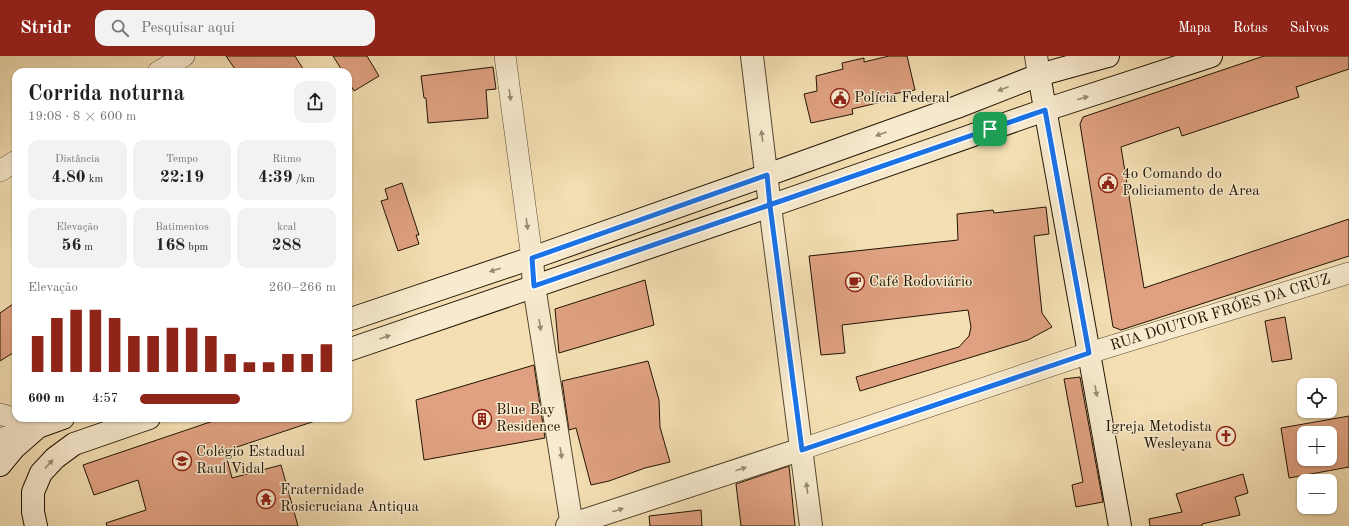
<!DOCTYPE html>
<html lang="pt">
<meta charset="utf-8">
<style>
:root{--surface:#fff;--page:#f2f2f2;--text:#222;--muted:#767676;--accent:#8f2418}
body{margin:0;font-family:"Old Standard TT",serif;background:var(--page);color:var(--text);height:100vh;display:flex;flex-direction:column;font-size:15px;white-space:nowrap}
*{box-sizing:border-box;margin:0}
p{font-size:13px;color:var(--muted)}
.icon{flex:none;width:22px;height:22px;fill:none;stroke:currentColor;stroke-width:2;stroke-linecap:round;stroke-linejoin:round}
.map{position:relative;flex:1;overflow:hidden}
.details{position:absolute;left:12px;top:12px;width:340px;height:354px;display:flex;flex-direction:column;background:var(--surface);border-radius:12px;box-shadow:0 1px 3px #0004}
.details>*{flex:none}
.tools{position:absolute;left:1297px;top:322px;display:grid;gap:8px}
.tools a{display:grid;place-items:center;width:40px;height:40px;border-radius:8px;background:var(--surface);box-shadow:0 1px 3px #0004;font-size:20px}
.pin{position:absolute;display:grid;place-items:center;width:34px;height:34px;color:#fff;margin:-17px;border-radius:8px;box-shadow:0 2px 6px #0006}
.round{display:grid;place-items:center;flex:none;width:42px;height:42px;border-radius:12px;background:var(--page)}
.headline{display:flex;align-items:center;justify-content:space-between;height:68px;padding:0 16px}
h1{font-size:22px;font-weight:600;line-height:30px}
.metrics{display:grid;grid-template-columns:repeat(3,1fr);gap:6px;height:68px;padding:4px 16px}
.metrics div{display:grid;align-content:center;border-radius:10px;background:var(--page);text-align:center}
.metrics b{font-size:17px;font-weight:600}
.metrics small{font-size:11px;font-weight:400}
.metrics p{font-size:11px}
.chart{height:112px;padding:8px 16px}
.chart p{display:flex;justify-content:space-between}
.chart svg{width:100%;height:72px;margin-top:4px;stroke:var(--accent);stroke-width:6}
ul{padding:0 16px;list-style:none;font-size:13px}
li{display:grid;grid-template-columns:64px 48px 1fr;align-items:center;height:30px}
li i{height:10px;border-radius:5px;background:var(--accent)}
header{display:flex;align-items:center;gap:24px;box-sizing:border-box;height:56px;padding:0 20px;background:var(--accent);color:#fff}
header strong{font-size:19px}
nav{display:flex;gap:22px;margin-inline-start:auto;font-size:14px}
.search{width:280px;height:36px;background:var(--page);display:flex;align-items:center;gap:10px;box-sizing:border-box;padding:0 14px;border-radius:12px;color:var(--muted);font-size:15px}
.map>svg:first-child{display:block}
.building{fill:#dfa181;stroke:#221402;fill-rule:evenodd}
.lines{fill:none;stroke-linecap:round;stroke-linejoin:round}
.minor-casing{stroke:#56472e;stroke-width:22}
.tertiary-casing{stroke:#56472e;stroke-width:24}
.secondary-casing{stroke:#221402;stroke-width:24}
.minor{stroke:#f7eace;stroke-width:21}
.tertiary{stroke:#f7eace;stroke-width:22}
.secondary{stroke:#f7eace;stroke-width:22}
.oneway{fill:#978a72}
.route-casing{stroke:#fff;stroke-width:8}
.route{stroke:#1a73e8;stroke-width:5}
.labels{text-anchor:middle;dominant-baseline:central;stroke-width:3;stroke-linejoin:round;paint-order:stroke}
.poi-label{font-size:15px;fill:#221402;stroke:#f7eace;text-anchor:start}
.street-label{font-size:15px;fill:#221402;stroke:#f7eace}
</style>
<header>
<strong>Stridr</strong>
<div class="search"><svg class="icon" aria-label="search" viewBox="0 0 24 24"><circle cx="10" cy="10" r="6"/><path d="M15 15l6 6"/></svg>Pesquisar aqui</div>
<nav><a>Mapa</a><a>Rotas</a><a>Salvos</a></nav>
</header>
<div class="map">
<svg width="1349" height="470" viewBox="0 0 1349 470">
<rect width="100%" height="100%" fill="#f3dfb3"/>
<filter id="stains"><feTurbulence type="fractalNoise" baseFrequency=".005" numOctaves="4"/><feColorMatrix values="0 0 0 0 .2 0 0 0 0 .09 0 0 0 0 .02 0 0 0 .5 -.17"/></filter>
<radialGradient id="worn" r=".72"><stop offset=".6" stop-color="#630" stop-opacity="0"/><stop offset="1" stop-color="#630" stop-opacity=".3"/></radialGradient>
<!-- building -->
<g class="building">
<path d="M226,0h69l10,16h-68z"/>
<path d="M333,0h34l12,20 -25,15 -6,-10v-9h-5z"/>
<path d="M889,0h18l8,34 -22,4 1,5 -42,10 1,5 -42,9 -7,-29 13,-3 -1,-15 27,-7 -1,-6 22,-5v4z"/>
<path d="M1264,0h85v13l-53,18 3,10 -117,39 -3,-9 -58,20 23,141 205,-69v37l-228,74 -8,-3 -33,-203 3,-7z"/>
<path d="M493,11l3,22 -10,1 2,28 -60,5 -2,-25h-2l-3,-22z"/>
<path d="M402,127l17,52h-3l3,9 -21,7 -17,-50 7,-2 -3,-10z"/>
<path d="M1046,151l3,27 -15,2 8,77 10,14 -24,13 -168,51 -4,-14 103,-30 10,-11 2,-9 -3,-17 -126,15 3,28 -24,2 -12,-99 149,-16 -1,-26 36,-4 1,3z"/>
<path d="M645,224l9,45 -95,28 -4,-44z"/>
<path d="M16,246v49l-16,10v-48z"/>
<path d="M1285,261l7,42 -20,3 -7,-41z"/>
<path d="M648,305l11,39 1,27 10,35 -25,6 -36,13 -18,4 -15,-57 -7,2 -7,-49z"/>
<path d="M534,309l11,73 -121,22 -8,-60z"/>
<path d="M1080,321l23,125 -27,5 -4,-22 11,-3 -19,-103z"/>
<path d="M1349,360v51l-60,11 -8,-50zM1304,377h26v26h-26z"/>
<path d="M222,362h93v3l-90,30 7,27 49,-13 17,61h-191l-1,-3 40,-13 -8,-30 -44,15 -11,-30z"/>
<path d="M789,410l6,60h-54l-5,-42z"/>
<path d="M1243,418l5,19 -13,4 5,18 -38,9v2h-52l-1,-7 33,-7 -6,-18z"/>
<path d="M701,454l1,16h-52l-1,-10z"/>
</g>
<g class="lines">
<!-- minor casing -->
<g class="minor-casing">
<g id="minor">
<path d="M505,0l27,202"/>
<path d="M158,16l26,-16"/>
<path d="M0,115l16,-10"/>
<path d="M0,358l27,8 19,2"/>
<path d="M0,383l38,-12"/>
<path id="s1" d="M802,393l287,-96 260,-80"/>
</g>
</g>
<!-- tertiary casing -->
<g class="tertiary-casing">
<g id="tertiary">
<path d="M752,0l18,150 41,320"/>
<path d="M1036,0l3,19"/>
<path d="M532,202l2,28 38,240"/>
<path d="M567,470l235,-77"/>
</g>
</g>
<!-- secondary casing -->
<g class="secondary-casing">
<g id="secondary">
<path d="M1039,19l81,451"/>
<path d="M348,264l184,-62 235,-83 190,-68 82,-32 69,-19"/>
<path d="M348,294l422,-144 275,-96 166,-54"/>
<path d="M0,409l14,-17 24,-21 25,-9"/>
<path d="M36,470l-3,-14v-20l8,-19 14,-15 19,-14 75,-26"/>
</g>
</g>
<!-- minor -->
<use href="#minor" class="minor"/>
<!-- tertiary -->
<use href="#tertiary" class="tertiary"/>
<!-- secondary -->
<use href="#secondary" class="secondary"/>
</g>
<!-- one-way arrows -->
<defs><path id="oneway-solid" d="M-6-.8H1V-3.2L6.5 0L1 3.2V.8H-6Z"/></defs>
<g class="oneway">
<use href="#oneway-solid" transform="translate(1003 33) rotate(159)"/>
<use href="#oneway-solid" transform="translate(510 39) rotate(82)"/>
<use href="#oneway-solid" transform="translate(1083 42) rotate(-17)"/>
<use href="#oneway-solid" transform="translate(881 78) rotate(160)"/>
<use href="#oneway-solid" transform="translate(762 80) rotate(-97)"/>
<use href="#oneway-solid" transform="translate(527 168) rotate(82)"/>
<use href="#oneway-solid" transform="translate(495 214) rotate(162)"/>
<use href="#oneway-solid" transform="translate(540 269) rotate(81)"/>
<use href="#oneway-solid" transform="translate(385 281) rotate(-19)"/>
<use href="#oneway-solid" transform="translate(1096 335) rotate(80)"/>
<use href="#oneway-solid" transform="translate(561 397) rotate(81)"/>
<use href="#oneway-solid" transform="translate(49 408) rotate(-47)"/>
<use href="#oneway-solid" transform="translate(741 413) rotate(-18)"/>
<use href="#oneway-solid" transform="translate(807 432) rotate(-97)"/>
<use href="#oneway-solid" transform="translate(618 454) rotate(-18)"/>
</g>
<g class="lines">
<!-- route casing -->
<g class="route-casing">
<path id="route" d="M990,73l-456,157 -2,-28 235,-83 3,31 32,244 287,-97 -44,-243 -55,19"/>
</g>
<!-- route -->
<use href="#route" class="route"/>
</g>
<!-- icons -->
<defs>
<g id="civic-ring" transform="scale(1)"><circle r="9.5" fill="#f7eace" stroke="#8f2418" stroke-width="1.5"/><path d="M-.6-6.5H3V-4.5H.6V-3L4-1V1h2V6H-6V1h2V-1L-.6-3ZM-1.2 2.5V6h2.4V2.5Z" fill="#8f2418"/></g>
<g id="cafe-ring" transform="scale(1)"><circle r="9.5" fill="#f7eace" stroke="#8f2418" stroke-width="1.5"/><path d="M-5.5-4.5H6V0H3Q3 3.5 0 3.5H-2.5Q-5.5 3.5-5.5 0ZM3-3.2v2h1.7v-2ZM-6 4.5H4V6H-6Z" fill="#8f2418"/></g>
<g id="building-ring" transform="scale(1)"><circle r="9.5" fill="#f7eace" stroke="#8f2418" stroke-width="1.5"/><path d="M-4-6H4V6H1V3H-1V6H-4ZM-2.5-4.3h1.7v1.8h-1.7ZM.8-4.3h1.7v1.8H.8ZM-2.5-1h1.7V.8h-1.7ZM.8-1h1.7V.8H.8Z" fill="#8f2418"/></g>
<g id="church-ring" transform="scale(1)"><circle r="9.5" fill="#f7eace" stroke="#8f2418" stroke-width="1.5"/><path d="M-1.2-6h2.4v3.5h3.3v2.4h-3.3V6h-2.4V-.1h-3.3v-2.4h3.3Z" fill="#8f2418"/></g>
<g id="school-ring" transform="scale(1)"><circle r="9.5" fill="#f7eace" stroke="#8f2418" stroke-width="1.5"/><path d="M0-5L7-2L0 1L-7-2ZM-4 1L0 2.5L4 1V4Q0 6-4 4Z" fill="#8f2418"/></g>
<g id="temple-ring" transform="scale(1)"><circle r="9.5" fill="#f7eace" stroke="#8f2418" stroke-width="1.5"/><path d="M0-6L5-2H3V0L6.5 2.5H4V6H1.5V3h-3V6H-4V2.5H-6.5L-3 0V-2H-5Z" fill="#8f2418"/></g>
</defs>
<g fill-rule="evenodd">
<use href="#civic-ring" x="840" y="42"/>
<use href="#civic-ring" x="1108" y="127"/>
<use href="#cafe-ring" x="855" y="226"/>
<use href="#building-ring" x="482" y="363"/>
<use href="#church-ring" x="1226" y="380"/>
<use href="#school-ring" x="182" y="405"/>
<use href="#temple-ring" x="266" y="443"/>
</g>
<g class="labels">
<!-- poi labels -->
<g class="poi-label">
<text x="854" y="42">Polícia Federal</text>
<text x="1122" y="118">4o Comando do<tspan x="1122" dy="17">Policiamento de Area</tspan></text>
<text x="869" y="226">Café Rodoviário</text>
<text x="496" y="354">Blue Bay<tspan x="496" dy="17">Residence</tspan></text>
<text x="1212" y="371" text-anchor="end">Igreja Metodista<tspan x="1212" dy="17">Wesleyana</tspan></text>
<text x="196" y="396">Colégio Estadual<tspan x="196" dy="17">Raul Vidal</tspan></text>
<text x="280" y="434">Fraternidade<tspan x="280" dy="17">Rosicruciana Antiqua</tspan></text>
</g>
<!-- street labels -->
<g class="street-label">
<text stroke="none"><textPath href="#s1" startOffset="440">RUA DOUTOR FRÓES DA CRUZ</textPath></text>
</g>
</g>
<rect width="100%" height="100%" filter="url(#stains)"/>
<rect width="100%" height="100%" fill="url(#worn)"/>
</svg>
<div class="tools">
<a><svg class="icon" aria-label="locate" viewBox="0 0 24 24"><circle cx="12" cy="12" r="6"/><path d="M12 2v4M12 18v4M2 12h4M18 12h4"/></svg></a>
<a>+</a>
<a>−</a>
</div>
<div class="pin" style="left:990px;top:73px;background:#1e9e55"><svg class="icon" aria-label="arrive" viewBox="0 0 24 24"><path d="M6 21V4h12l-3 4 3 4H6"/></svg></div>
<section class="details">
<div class="headline"><div><h1>Corrida noturna</h1><p>19:08 · 8 × 600 m</p></div><a class="round"><svg class="icon" aria-label="share" viewBox="0 0 24 24"><path d="M12 15V3M7 8l5-5 5 5M5 13v7h14v-7"/></svg></a></div>
<div class="metrics">
<div><p>Distância</p><b>4.80<small> km</small></b></div>
<div><p>Tempo</p><b>22:19</b></div>
<div><p>Ritmo</p><b>4:39<small> /km</small></b></div>
</div>
<div class="metrics">
<div><p>Elevação</p><b>56<small> m</small></b></div>
<div><p>Batimentos</p><b>168<small> bpm</small></b></div>
<div><p>kcal</p><b>288</b></div>
</div>
<div class="chart"><p><span>Elevação</span>260–266 m</p>
<svg viewBox="0 0 160 44" preserveAspectRatio="none"><path d="M5 44V22M15 44V11M25 44V6M35 44V6M45 44V11M55 44V22M65 44V22M75 44V17M85 44V17M95 44V22M105 44V33M115 44V38M125 44V38M135 44V33M145 44V33M155 44V27"/></svg>
</div>
<ul>
<li><b>600 m</b>4:57<i style="width:51%"></i></li>
</ul>
</section>
</div>
